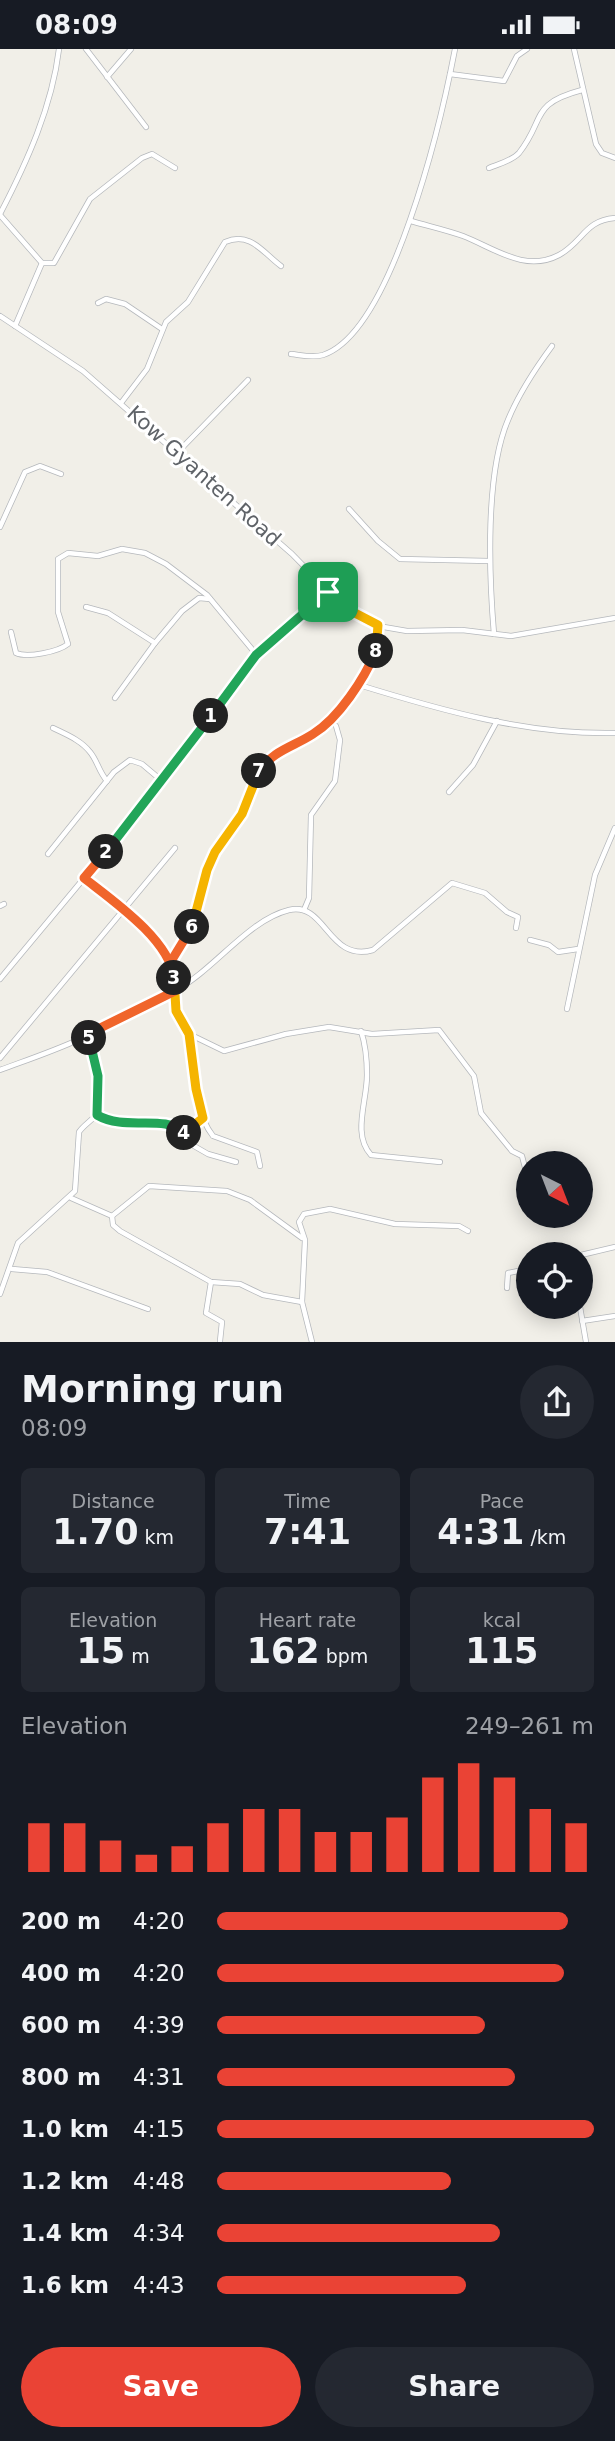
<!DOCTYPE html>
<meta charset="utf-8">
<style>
:root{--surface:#171b24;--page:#242831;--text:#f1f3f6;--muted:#9ea1a6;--accent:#ea4335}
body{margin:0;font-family:"DejaVu Sans",sans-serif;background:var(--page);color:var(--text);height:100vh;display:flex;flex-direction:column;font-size:26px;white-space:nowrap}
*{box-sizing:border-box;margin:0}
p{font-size:23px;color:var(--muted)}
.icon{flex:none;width:38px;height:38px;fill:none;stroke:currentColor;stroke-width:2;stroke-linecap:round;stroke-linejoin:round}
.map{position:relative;height:1293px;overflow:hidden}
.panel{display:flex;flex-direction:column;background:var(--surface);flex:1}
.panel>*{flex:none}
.needle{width:46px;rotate:138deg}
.controls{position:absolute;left:516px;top:1102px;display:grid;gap:14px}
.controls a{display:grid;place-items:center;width:77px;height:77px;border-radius:50%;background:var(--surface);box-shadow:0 4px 18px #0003;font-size:35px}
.pin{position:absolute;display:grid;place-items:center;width:60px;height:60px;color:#fff;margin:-30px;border-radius:14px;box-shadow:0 4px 10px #0006}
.km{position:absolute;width:35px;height:35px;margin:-18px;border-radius:50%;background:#222;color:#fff;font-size:19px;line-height:35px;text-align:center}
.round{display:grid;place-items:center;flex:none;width:74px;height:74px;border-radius:37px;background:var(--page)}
.overview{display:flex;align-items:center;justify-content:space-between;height:119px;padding:0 21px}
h1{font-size:38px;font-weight:600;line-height:52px}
.metrics{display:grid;grid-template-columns:repeat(3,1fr);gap:10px;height:119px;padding:7px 21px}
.metrics div{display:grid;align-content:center;border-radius:10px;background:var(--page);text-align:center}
.metrics b{font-size:35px;font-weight:600}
.metrics small{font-size:19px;font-weight:400}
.metrics p{font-size:19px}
.chart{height:196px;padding:14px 21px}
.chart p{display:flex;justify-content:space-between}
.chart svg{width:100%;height:126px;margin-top:7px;stroke:var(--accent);stroke-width:6}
.primary-button{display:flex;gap:14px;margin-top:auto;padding:14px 21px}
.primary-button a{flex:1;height:80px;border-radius:42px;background:var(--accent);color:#fff;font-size:28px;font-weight:600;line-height:80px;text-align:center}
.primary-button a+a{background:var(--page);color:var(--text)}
ul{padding:0 21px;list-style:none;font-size:23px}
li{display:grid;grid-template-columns:112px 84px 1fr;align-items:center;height:52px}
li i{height:18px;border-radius:9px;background:var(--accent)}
.status{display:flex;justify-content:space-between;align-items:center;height:49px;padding:0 35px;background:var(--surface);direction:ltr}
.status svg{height:19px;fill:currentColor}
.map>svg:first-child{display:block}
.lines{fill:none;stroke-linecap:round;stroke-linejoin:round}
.street-casing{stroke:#b5b8bc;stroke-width:6}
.street{stroke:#fff;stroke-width:4.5}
.split-1-casing{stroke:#fff;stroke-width:14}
.split-2-casing{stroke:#fff;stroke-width:14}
.split-3-casing{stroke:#fff;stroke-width:14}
.split-4-casing{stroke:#fff;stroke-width:14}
.split-5-casing{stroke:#fff;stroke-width:14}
.split-6-casing{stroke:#fff;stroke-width:14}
.split-7-casing{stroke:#fff;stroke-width:14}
.split-8-casing{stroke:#fff;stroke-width:14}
.split-9-casing{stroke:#fff;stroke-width:14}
.split-1{stroke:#22a559;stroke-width:9}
.split-2{stroke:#22a559;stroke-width:9}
.split-3{stroke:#f0652b;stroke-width:9}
.split-4{stroke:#f5b400;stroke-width:9}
.split-5{stroke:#22a559;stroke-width:9}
.split-6{stroke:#f0652b;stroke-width:9}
.split-7{stroke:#f5b400;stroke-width:9}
.split-8{stroke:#f0652b;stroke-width:9}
.split-9{stroke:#f5b400;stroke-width:9}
.labels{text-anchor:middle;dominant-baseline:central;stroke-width:6;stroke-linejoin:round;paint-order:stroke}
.street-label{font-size:21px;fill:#5f6368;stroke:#fff}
</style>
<div class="status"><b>08:09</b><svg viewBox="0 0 49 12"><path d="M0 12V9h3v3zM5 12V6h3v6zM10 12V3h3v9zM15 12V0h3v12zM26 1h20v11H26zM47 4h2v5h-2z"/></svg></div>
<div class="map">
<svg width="615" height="1293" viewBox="0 0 615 1293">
<rect width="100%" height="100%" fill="#f1efe8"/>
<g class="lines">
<!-- street casing -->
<g class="street-casing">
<g id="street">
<path d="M86,0l60,78"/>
<path d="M574,0l22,95 6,9 13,5"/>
<path d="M450,25l54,7 13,-25 10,-7"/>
<path d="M107,28l24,-28"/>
<path d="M489,119c9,-4 23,-7 30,-15 27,-34 10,-49 63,-63"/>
<path d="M0,165c27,-52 52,-107 59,-165"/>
<path d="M0,166l42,48h12l36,-64 52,-41 10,-4 23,14"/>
<path d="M411,172c17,5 35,9 52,15 31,12 62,37 96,19 24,-13 26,-35 56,-37"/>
<path d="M98,254l8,-4 19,5 37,25"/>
<path d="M0,267l83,55 209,183 48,49 38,23 29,5 55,-1 49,6 104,-18"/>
<path d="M15,277l27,-63"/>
<path d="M291,305c10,1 22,4 32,1 70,-23 119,-238 132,-306"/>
<path d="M121,354l26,-34 19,-47 22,-20 37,-60c26,-11 38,11 56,24"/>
<path d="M177,404l71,-73"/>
<path d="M349,460l29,32 22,18 89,2"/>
<path d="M0,478l25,-55 15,-6 21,8"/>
<path d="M86,558l22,6 47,30"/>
<path d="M11,583l5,21c11,5 42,-1 52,-9l-10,-32v-53l10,-6 30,3 24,-7 23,4 21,11 41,31 49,59"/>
<path d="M494,585c-5,-59 -9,-160 14,-214 11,-27 27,-51 44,-74"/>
<path d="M356,635c84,26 171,51 259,49"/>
<path d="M115,649l40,-55 27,-32 17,-13 11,1"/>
<path d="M53,679c12,6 28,12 37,24 7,8 9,20 17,29"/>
<path d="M449,743l24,-27 24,-44"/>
<path d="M48,805l66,-82 16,-12 12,4 19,16"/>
<path d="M84,829c25,20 83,60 89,93 3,12 0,25 3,37 2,11 11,19 13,30 6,32 3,71 24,98l44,16 3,14"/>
<path d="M0,857l4,-2"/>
<path d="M304,861l5,-12 2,-83 24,-34 5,-41 -4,-14"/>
<path d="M530,891l19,5 9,7 20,-3"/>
<path d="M170,914l19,-29 9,-38 17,-44 27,-38 16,-41 15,-18 51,-29 45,-59 7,-16 2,-25"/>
<path d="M0,930l115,-138 141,-187 72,-62"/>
<path d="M567,960l28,-134 20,-47"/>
<path d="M361,982c5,15 6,29 6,44 0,27 -15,59 4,80l69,7"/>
<path d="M189,985l35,17 62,-17 43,-7 43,7 67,-4 35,46 7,37 31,38 10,5 6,23"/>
<path d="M0,1009l175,-210"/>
<path d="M0,1021c27,-10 54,-19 80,-31 26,-13 50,-28 76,-41 6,-3 13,-4 20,-8 38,-20 72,-70 113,-80 37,-9 39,53 84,40l79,-67 33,10 22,19 11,5 -2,11"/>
<path d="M97,1066l22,8 53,1 22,22 14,8 28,8"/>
<path d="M186,1086l17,-16"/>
<path d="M71,1149l41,18"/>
<path d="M112,1167l37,-30 78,5 23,9 52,38"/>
<path d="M112,1167l1,9 7,6 91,51 29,2 23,11 39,7"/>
<path d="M581,1206l34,-8"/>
<path d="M12,1220l35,3 101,37"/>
<path d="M211,1233l-5,31 16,9 -2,19"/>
<path d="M507,1239l1,-15 20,-4"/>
<path d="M0,1245l18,-51 57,-52 4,-59c5,-7 11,-10 16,-16 10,-12 -2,-67 -7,-82"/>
<path d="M580,1258l6,35"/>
<path d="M582,1272l33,-5"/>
<path d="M312,1293l-10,-40 3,-62 -6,-18 5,-8 26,-5 65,15 64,2 9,5"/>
</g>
</g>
<!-- street -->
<use href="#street" class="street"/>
</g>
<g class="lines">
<!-- split-1 casing -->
<g class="split-1-casing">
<path id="split-1" d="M211,667l45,-61 72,-63"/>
</g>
<!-- split-2 casing -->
<g class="split-2-casing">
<path id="split-2" d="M106,803l105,-136"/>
</g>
<!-- split-3 casing -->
<g class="split-3-casing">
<path id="split-3" d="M106,803l-22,26c28,22 86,62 90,100"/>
</g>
<!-- split-4 casing -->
<g class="split-4-casing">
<path id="split-4" d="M174,929l2,33 13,23 7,55 7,29 -19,15"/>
</g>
<!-- split-5 casing -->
<g class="split-5-casing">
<path id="split-5" d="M89,989l9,38 -1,39c29,17 67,-2 87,18"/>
</g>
<!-- split-6 casing -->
<g class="split-6-casing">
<path id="split-6" d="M89,989l-1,-4 87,-43 -5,-28 22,-36"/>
</g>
<!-- split-7 casing -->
<g class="split-7-casing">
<path id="split-7" d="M192,878l15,-57 8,-18 27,-38 17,-43"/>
</g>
<!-- split-8 casing -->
<g class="split-8-casing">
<path id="split-8" d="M259,722c15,-21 34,-24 54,-37 26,-16 51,-55 63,-83"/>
</g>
<!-- split-9 casing -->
<g class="split-9-casing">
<path id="split-9" d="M328,543l25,20 25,13 -2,26"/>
</g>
<!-- split-1 -->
<use href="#split-1" class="split-1"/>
<!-- split-2 -->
<use href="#split-2" class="split-2"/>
<!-- split-3 -->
<use href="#split-3" class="split-3"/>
<!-- split-4 -->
<use href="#split-4" class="split-4"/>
<!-- split-5 -->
<use href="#split-5" class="split-5"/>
<!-- split-6 -->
<use href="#split-6" class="split-6"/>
<!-- split-7 -->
<use href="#split-7" class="split-7"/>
<!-- split-8 -->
<use href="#split-8" class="split-8"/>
<!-- split-9 -->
<use href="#split-9" class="split-9"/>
</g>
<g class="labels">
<!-- street labels -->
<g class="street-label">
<text transform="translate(204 427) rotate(42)">Kow Gyanten Road</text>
</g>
</g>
</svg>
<div class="controls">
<a><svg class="needle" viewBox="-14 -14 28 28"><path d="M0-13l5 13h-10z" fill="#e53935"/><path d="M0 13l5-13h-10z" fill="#9ea1a6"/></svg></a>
<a><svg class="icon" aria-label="locate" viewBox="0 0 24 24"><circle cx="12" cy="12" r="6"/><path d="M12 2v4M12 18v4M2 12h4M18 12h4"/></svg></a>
</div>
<div class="pin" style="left:328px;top:543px;background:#1e9e55"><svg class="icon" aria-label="arrive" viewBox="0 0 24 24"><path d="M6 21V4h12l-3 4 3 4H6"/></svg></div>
<b class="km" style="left:211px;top:667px">1</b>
<b class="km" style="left:106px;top:803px">2</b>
<b class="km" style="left:174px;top:929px">3</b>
<b class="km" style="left:184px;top:1084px">4</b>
<b class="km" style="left:89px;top:989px">5</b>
<b class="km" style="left:192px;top:878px">6</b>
<b class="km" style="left:259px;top:722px">7</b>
<b class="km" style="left:376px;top:602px">8</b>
</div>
<section class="panel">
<div class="overview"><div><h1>Morning run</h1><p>08:09</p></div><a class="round"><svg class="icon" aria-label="share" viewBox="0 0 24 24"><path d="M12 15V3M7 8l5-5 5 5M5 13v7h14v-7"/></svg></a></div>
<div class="metrics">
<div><p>Distance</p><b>1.70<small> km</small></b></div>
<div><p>Time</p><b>7:41</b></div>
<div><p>Pace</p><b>4:31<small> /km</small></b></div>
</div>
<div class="metrics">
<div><p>Elevation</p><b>15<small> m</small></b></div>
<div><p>Heart rate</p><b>162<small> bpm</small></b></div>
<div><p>kcal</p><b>115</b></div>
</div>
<div class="chart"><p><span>Elevation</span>249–261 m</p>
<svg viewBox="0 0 160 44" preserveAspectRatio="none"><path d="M5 44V27M15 44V27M25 44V33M35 44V38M45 44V35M55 44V27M65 44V22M75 44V22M85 44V30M95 44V30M105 44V25M115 44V11M125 44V6M135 44V11M145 44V22M155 44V27"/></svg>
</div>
<ul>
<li><b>200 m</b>4:20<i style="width:93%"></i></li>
<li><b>400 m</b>4:20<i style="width:92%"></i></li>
<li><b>600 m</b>4:39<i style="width:71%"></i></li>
<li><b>800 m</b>4:31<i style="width:79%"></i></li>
<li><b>1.0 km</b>4:15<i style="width:100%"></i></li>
<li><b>1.2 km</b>4:48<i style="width:62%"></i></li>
<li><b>1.4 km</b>4:34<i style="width:75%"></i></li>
<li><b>1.6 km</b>4:43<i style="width:66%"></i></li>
</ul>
<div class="primary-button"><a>Save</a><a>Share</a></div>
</section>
